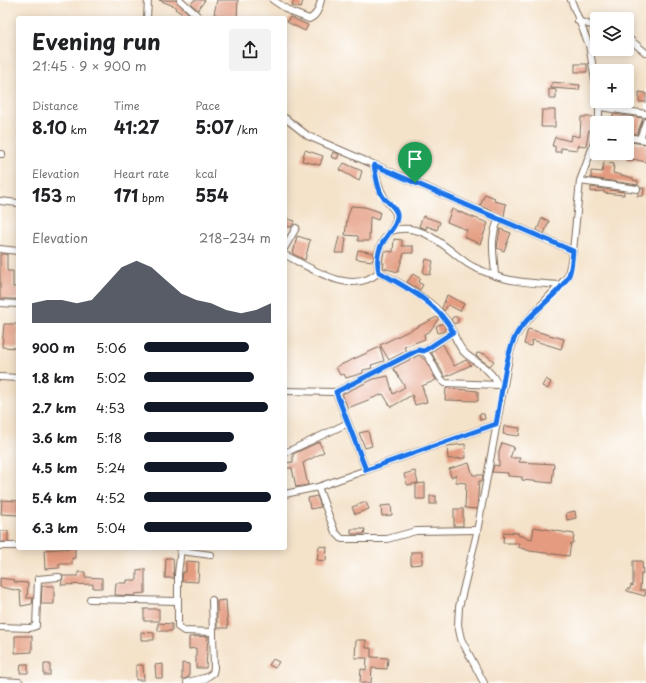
<!DOCTYPE html>
<meta charset="utf-8">
<style>
:root{--surface:#fff;--page:#f2f2f2;--text:#202124;--muted:#757577;--accent:#111827}
body{margin:0;font-family:"Playpen Sans",sans-serif;background:var(--page);color:var(--text);height:100vh;display:flex;flex-direction:column;font-size:15px;white-space:nowrap}
*{box-sizing:border-box;margin:0}
p{font-size:13px;color:var(--muted)}
.icon{flex:none;width:22px;height:22px;fill:none;stroke:currentColor;stroke-width:2;stroke-linecap:round;stroke-linejoin:round}
.map{position:relative;flex:1;overflow:hidden}
.sheet{position:absolute;left:16px;top:16px;width:271px;height:534px;display:flex;flex-direction:column;background:var(--surface);border-radius:4px;box-shadow:0 2px 10px #0003}
.sheet>*{flex:none}
.buttons{position:absolute;left:590px;top:12px;display:grid;gap:8px}
.buttons a{display:grid;place-items:center;width:44px;height:44px;border-radius:4px;background:var(--surface);box-shadow:0 2px 10px #0003;font-size:20px}
.pin{position:absolute;display:grid;place-items:center;width:34px;height:34px;color:#fff;margin:-41px -17px;border-radius:50% 50% 50% 0;rotate:-45deg;box-shadow:0 0 4px #0007}
.pin .icon{rotate:45deg}
.round{display:grid;place-items:center;flex:none;width:42px;height:42px;border-radius:4px;background:var(--page)}
.headline{display:flex;align-items:center;justify-content:space-between;height:68px;padding:0 16px}
h1{font-size:22px;font-weight:700;line-height:30px}
.stats{display:grid;grid-template-columns:repeat(3,1fr);gap:6px;height:68px;padding:4px 16px}
.stats div{display:grid;align-content:center}
.stats b{font-size:17px;font-weight:700}
.stats small{font-size:11px;font-weight:400}
.stats p{font-size:11px}
.chart{height:112px;padding:8px 16px}
.chart p{display:flex;justify-content:space-between}
.chart svg{width:100%;height:72px;margin-top:4px;fill:var(--accent);opacity:.7}
ul{padding:0 16px;list-style:none;font-size:13px}
li{display:grid;grid-template-columns:64px 48px 1fr;align-items:center;height:30px}
li i{height:10px;border-radius:5px;background:var(--accent)}
.map>svg:first-child{display:block}
.building{fill:#e49b80}
.lines{fill:none;stroke-linecap:round;stroke-linejoin:round}
.street-casing{stroke:#7c6a5a;stroke-width:8}
.secondary-casing{stroke:#7c6a5a;stroke-width:10}
.street{stroke:#fff;stroke-width:6}
.secondary{stroke:#fff;stroke-width:8}
.route-casing{stroke:#fff;stroke-width:8}
.route{stroke:#1a73e8;stroke-width:5}
</style>
<div class="map">
<svg width="646" height="683" viewBox="0 0 646 683">
<rect width="100%" height="100%" fill="#fff"/>
<filter id="ink" filterUnits="userSpaceOnUse"><feTurbulence type="fractalNoise" baseFrequency=".025" numOctaves="2"/><feDisplacementMap in="SourceGraphic" scale="8" xChannelSelector="R" yChannelSelector="G"/><feConvolveMatrix kernelMatrix="1 2 1 2 8 2 1 2 1" color-interpolation-filters="sRGB"/></filter>
<filter id="wash" filterUnits="userSpaceOnUse"><feTurbulence type="fractalNoise" baseFrequency=".012" numOctaves="4" result="noise"/><feDisplacementMap in="SourceGraphic" scale="16" xChannelSelector="R" yChannelSelector="G"/><feGaussianBlur stdDeviation="0.9" result="paint"/><feColorMatrix in="noise" values="0 0 0 0 0 0 0 0 0 0 0 0 0 0 0 0 0 1.4 0 .05"/><feComposite in="paint" operator="in"/></filter>
<g filter="url(#wash)">
<rect width="100%" height="100%" fill="#f4e2c9"/>
<g id="blocks">
<!-- building -->
<g class="building">
<path d="M159,0h17l15,16 -1,1 -9,-4 -6,-4 1,-2z"/>
<path d="M194,0h11l-7,10 -7,-6z"/>
<path d="M217,0h21l-1,18h-8l-15,-4z"/>
<path d="M294,0h9l-2,8 -9,-2z"/>
<path d="M290,17l18,8 -3,6 -18,-9z"/>
<rect x="575" y="64" width="12" height="8"/>
<path d="M552,82l28,3 -1,5 -28,-2z"/>
<path d="M549,89l7,1v9h-7z"/>
<path d="M639,92l7,1v9h-7z"/>
<path d="M542,110h13v17h-14z"/>
<path d="M613,114l30,4 -6,16 -10,-1v-10h-15z"/>
<path d="M581,117h12l-1,13h-3l-3,16 -7,-1 -2,5 -16,-2v4h-6v-6h-3l3,-9 15,4 1,-6 9,2z"/>
<path d="M629,142l17,2v18l-13,-3v2l-7,-1z"/>
<path d="M305,150l18,6 -3,9 -18,-4z"/>
<path d="M333,152l6,2 -2,5 -6,-2z"/>
<path d="M604,162l10,2 -1,9 20,5v2l5,1v4l-47,-7v-7l11,1z"/>
<path d="M344,163l18,8 -3,10 -19,-11z"/>
<path d="M591,187l33,5v3l-20,-2v-2l-13,1z"/>
<path d="M641,188h3l-1,8h-6z"/>
<path d="M485,194l10,4 -1,3 12,3 -2,12 -24,-10z"/>
<path d="M351,206l14,1 15,5 -2,8 -8,-3 -1,24h-11v-5l-13,-1 2,-16z"/>
<path d="M452,209l36,14 -8,21 -16,-7 3,-7 -20,-8z"/>
<path d="M423,216l17,6 -3,8 -10,-4 -1,3 -7,-3z"/>
<path d="M285,218l10,3 -4,6 -6,-1z"/>
<path d="M542,218l7,3 -5,13 -7,-4z"/>
<path d="M500,229l11,4 -7,18 -7,-3z"/>
<path d="M297,236l13,4 -5,20 -12,-6z"/>
<path d="M339,237l7,1 -2,15h-9z"/>
<path d="M394,239l8,1v6h11v7h-9l-6,19 -15,-4 1,-5h-2l2,-12 9,1z"/>
<path d="M358,250l16,3 -1,8 -17,-2z"/>
<path d="M0,254h7v17h6v16h4l1,12h-18z"/>
<path d="M426,259l7,2 -3,14 -7,-2z"/>
<path d="M413,274l8,5 -3,3 5,3 -3,5 -13,-8z"/>
<path d="M447,295l17,9 -4,7 -12,-6 -4,6 -2,-3z"/>
<circle cx="455" cy="320" r="3.5"/>
<path d="M437,317l2,1 -9,13 -6,3 1,5 -21,8 2,4 -17,9 -9,-15z"/>
<path d="M443,323l3,5 -2,1 1,2 -7,2 -2,-7z"/>
<path d="M4,324h14v24l-16,-1z"/>
<path d="M528,329l36,10 -3,10 -29,-9 -1,6 -7,-2z"/>
<path d="M443,344l11,22 12,-6 5,5 -26,12 -14,-25z"/>
<path d="M380,347l4,14 -13,4 1,3 -9,2v3l-17,5 -2,-4 -4,1 -4,-8z"/>
<path d="M477,353l8,1 9,7 -4,5 -14,-10z"/>
<path d="M419,355l7,6 10,19 -14,6 5,16 -12,3 -3,-10 -21,12 -8,-13 -35,14 -6,-14 32,-15 14,-3 5,18 12,-7 -12,-19z"/>
<path d="M546,379l5,3 -3,7 -6,-3z"/>
<path d="M446,388l32,3v10l-33,-1z"/>
<path d="M479,414h5l1,5 -5,1z"/>
<path d="M504,426l16,2 -1,8 -16,-2z"/>
<path d="M368,431l4,15 -7,2 -6,-15z"/>
<path d="M319,442l5,10 -21,11 5,22 -12,2 -4,-19h-7v-5l8,-1v-8z"/>
<path d="M502,443l12,4 -4,11h10l-1,4 35,2 -2,19 -30,-3v-3l-14,-1v-3l-16,-1 2,-7 5,1v-15z"/>
<path d="M465,444l1,14 -18,1 -1,-13z"/>
<path d="M469,463l4,12h10l-1,6h-3l-2,28 -12,-1 1,-25 -10,-1v-7l-5,2 -2,-8z"/>
<path d="M415,471l3,12 -11,2 -3,-11z"/>
<path d="M425,483v16h-9v-15z"/>
<path d="M317,496l4,11 -11,2 -2,-11z"/>
<rect x="430" y="496" width="6" height="8"/>
<path d="M2,500l16,1v14l-17,-1z"/>
<path d="M366,502l3,7 -14,5 -3,-7z"/>
<path d="M391,505l1,10 -10,1 -1,-10z"/>
<rect x="454" y="509" width="9" height="17"/>
<path d="M575,511l1,7 -9,2 -1,-7z"/>
<path d="M534,527l40,7 -1,9h-2l-2,13 -39,-5 -12,-4 1,-4h-16l1,-11 14,1v2l14,4z"/>
<path d="M351,529h14l-1,5h-13z"/>
<rect x="0" y="531" width="8" height="11"/>
<path d="M319,546l8,1 -1,14 -9,-1z"/>
<path d="M75,548v10h-3v6h-13v4l-14,1 -1,-19z"/>
<path d="M411,552h11v12l-11,1z"/>
<path d="M166,558h7l1,20h-9z"/>
<path d="M186,561l13,1 -1,20 -16,-1 1,-9h3z"/>
<path d="M633,561h9l1,13h-2l-1,16h6l-1,6 -18,-5v-2h3l1,-4 2,1z"/>
<path d="M145,569v24l-10,1v2l-20,-1 1,-12h11v-3h10v-10z"/>
<path d="M78,572h7v5l17,1v10h-9v-4l-32,1 2,-9h15z"/>
<path d="M0,578l15,2 -1,2 14,1 -1,15h6l-1,6 -11,2 -1,-15 -20,-4z"/>
<path d="M42,586h12v18h-13z"/>
<path d="M226,600l2,28h-11v-27z"/>
<rect x="144" y="609" width="15" height="12"/>
<path d="M158,623l14,1v7h-14z"/>
<path d="M141,632l13,1v7h-13z"/>
<path d="M15,636h17v16l-17,1z"/>
<path d="M208,636l-2,32h-10v-20l-7,1v-12z"/>
<path d="M356,640h10v8h5v9l17,1 -1,11 -15,-1 -1,15h-11l1,-14 5,1 1,-12h-12z"/>
<path d="M273,659l6,3 -4,6 -6,-3z"/>
<path d="M182,663l7,1v13l-5,2h-2z"/>
<path d="M21,664h7v9h-8z"/>
<rect x="44" y="664" width="6" height="11"/>
<path d="M163,664v14h-7l-1,-13z"/>
<path d="M136,665h7l1,15h-8z"/>
</g>
</g>
</g>
<g filter="url(#ink)">
<use href="#blocks" fill-opacity="0" stroke="#7c6a5a" stroke-width="1"/>
<g class="lines">
<!-- street casing -->
<g class="street-casing">
<g id="street">
<path d="M180,0l20,18"/>
<path d="M273,0l18,12 18,7c8,-3 10,-11 12,-19"/>
<path d="M571,0l18,45 8,47"/>
<path d="M147,18l1,-18"/>
<path d="M578,21l19,6"/>
<path d="M627,37l19,16"/>
<path d="M599,101v22"/>
<path d="M600,107l46,7"/>
<path d="M285,118l23,18 265,115"/>
<path d="M627,137l19,3"/>
<path d="M640,139l6,-17"/>
<path d="M0,154h2"/>
<path d="M374,165c2,10 4,21 9,30 7,16 21,13 8,36"/>
<path d="M580,181l57,8"/>
<path d="M0,201l18,2"/>
<path d="M285,247l11,-19"/>
<path d="M0,249l18,2"/>
<path d="M285,255c29,14 66,42 94,17"/>
<path d="M495,276c-1,-21 -6,-38 4,-57"/>
<path d="M0,303l18,1"/>
<path d="M424,351l29,-19"/>
<path d="M0,377l18,1"/>
<path d="M498,385c-6,-15 -20,-21 -32,-31 -10,-8 -12,-24 -20,-34 -16,-22 -44,-35 -67,-48 -4,-16 1,-30 12,-41 29,-10 52,14 73,30 7,6 16,9 24,12 23,10 48,10 73,12"/>
<path d="M285,391l51,1 82,-42c15,1 15,25 27,33l55,2"/>
<path d="M336,392l30,78"/>
<path d="M285,453l63,-30"/>
<path d="M318,487l17,45 7,7h45l29,-8 61,-1"/>
<path d="M285,494l33,-7 178,-63"/>
<path d="M0,546h18"/>
<path d="M181,548l-3,26v53l6,4 29,1"/>
<path d="M181,551l30,4"/>
<path d="M90,599l87,2"/>
<path d="M0,627l30,1 6,-2 2,-47 21,-2"/>
<path d="M204,679l9,-6 1,-5 -2,-68"/>
<path d="M484,683l-23,-44 -3,-14 1,-18 17,-70 34,-185 5,-15 9,-13 44,-48 5,-25 7,-70 17,-46"/>
</g>
</g>
<!-- secondary casing -->
<g class="secondary-casing">
<g id="secondary">
<path d="M0,682l19,1"/>
<path d="M188,683l16,-4"/>
</g>
</g>
<!-- street -->
<use href="#street" class="street"/>
<!-- secondary -->
<use href="#secondary" class="secondary"/>
</g>
</g>
<g class="lines" filter="url(#ink)">
<!-- route casing -->
<g class="route-casing">
<path id="route" d="M374,165l199,86c-1,8 -1,17 -4,24 -10,21 -43,39 -54,62 -10,20 -14,63 -19,87l-130,46 -30,-78 82,-42 6,1 29,-19c-15,-29 -46,-44 -74,-60 -8,-32 20,-40 18,-58 -2,-8 -9,-11 -14,-17 -6,-8 -7,-22 -9,-32z"/>
</g>
<!-- route -->
<use href="#route" class="route"/>
</g>
</svg>
<div class="buttons">
<a><svg class="icon" aria-label="layers" viewBox="0 0 24 24"><path d="M12 4l9 5-9 5-9-5zM3 14l9 5 9-5"/></svg></a>
<a>+</a>
<a>−</a>
</div>
<div class="pin" style="left:415px;top:183px;background:#1e9e55"><svg class="icon" aria-label="arrive" viewBox="0 0 24 24"><path d="M6 21V4h12l-3 4 3 4H6"/></svg></div>
<section class="sheet">
<div class="headline"><div><h1>Evening run</h1><p>21:45 · 9 × 900 m</p></div><a class="round"><svg class="icon" aria-label="share" viewBox="0 0 24 24"><path d="M12 15V3M7 8l5-5 5 5M5 13v7h14v-7"/></svg></a></div>
<div class="stats">
<div><p>Distance</p><b>8.10<small> km</small></b></div>
<div><p>Time</p><b>41:27</b></div>
<div><p>Pace</p><b>5:07<small> /km</small></b></div>
</div>
<div class="stats">
<div><p>Elevation</p><b>153<small> m</small></b></div>
<div><p>Heart rate</p><b>171<small> bpm</small></b></div>
<div><p>kcal</p><b>554</b></div>
</div>
<div class="chart"><p><span>Elevation</span>218–234 m</p>
<svg viewBox="0 0 160 44" preserveAspectRatio="none"><path d="M0 44V32L10 30L20 30L30 32L40 30L50 20L60 10L70 6L80 10L90 18L100 26L110 30L120 32L130 36L140 38L150 36L160 32V44z"/></svg>
</div>
<ul>
<li><b>900 m</b>5:06<i style="width:83%"></i></li>
<li><b>1.8 km</b>5:02<i style="width:87%"></i></li>
<li><b>2.7 km</b>4:53<i style="width:98%"></i></li>
<li><b>3.6 km</b>5:18<i style="width:71%"></i></li>
<li><b>4.5 km</b>5:24<i style="width:65%"></i></li>
<li><b>5.4 km</b>4:52<i style="width:100%"></i></li>
<li><b>6.3 km</b>5:04<i style="width:85%"></i></li>
</ul>
</section>
</div>
